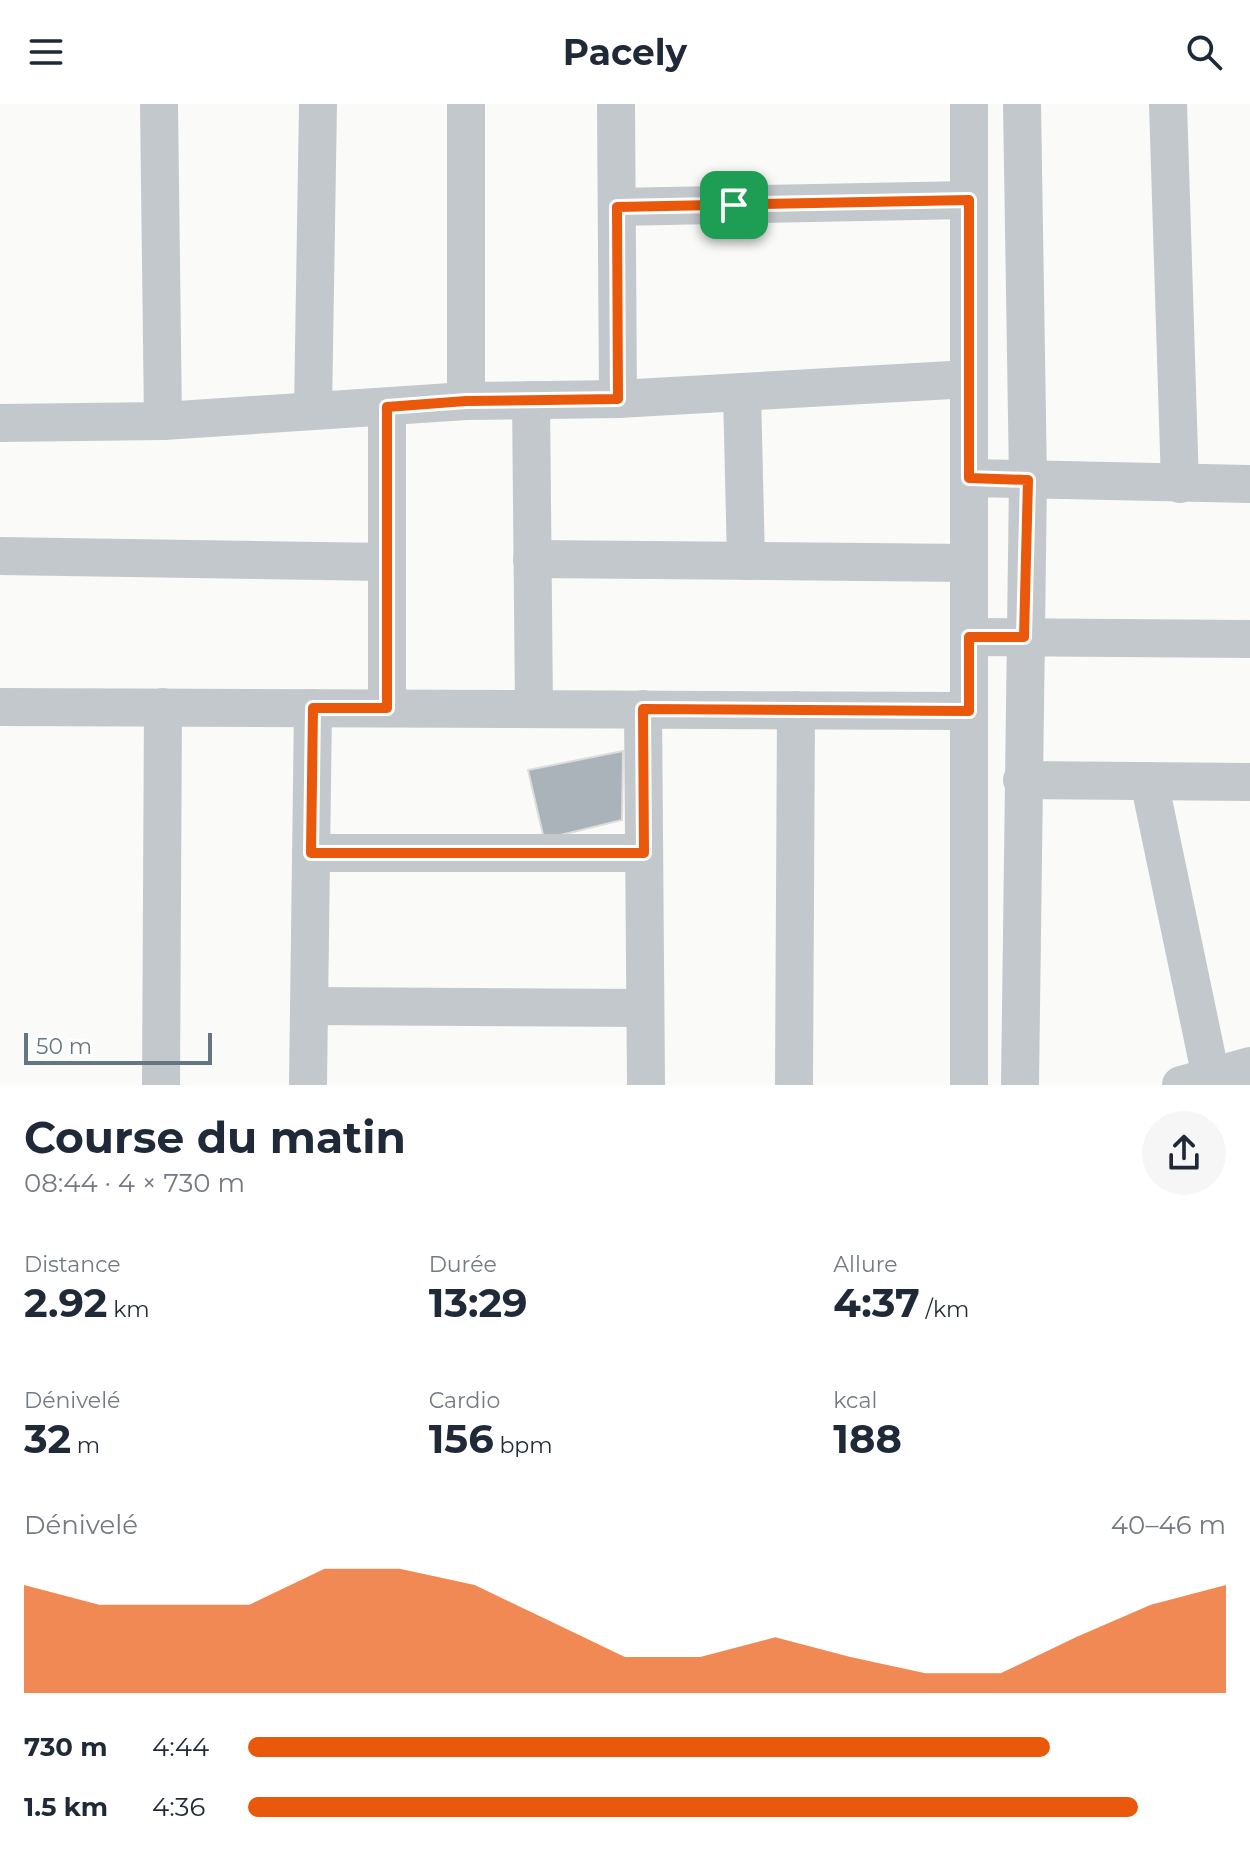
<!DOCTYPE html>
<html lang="fr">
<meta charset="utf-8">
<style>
:root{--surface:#fff;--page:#f6f6f7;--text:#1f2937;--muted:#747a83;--accent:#ea580c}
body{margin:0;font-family:Montserrat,sans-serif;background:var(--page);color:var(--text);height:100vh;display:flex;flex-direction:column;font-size:30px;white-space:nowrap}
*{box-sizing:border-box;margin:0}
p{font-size:26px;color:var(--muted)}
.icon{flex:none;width:44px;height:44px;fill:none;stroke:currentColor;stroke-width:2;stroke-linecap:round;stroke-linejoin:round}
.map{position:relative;height:981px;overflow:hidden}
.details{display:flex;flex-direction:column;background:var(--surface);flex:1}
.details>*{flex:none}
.scale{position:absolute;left:24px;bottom:20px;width:188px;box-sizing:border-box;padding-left:8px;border:4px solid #657683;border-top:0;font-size:22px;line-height:28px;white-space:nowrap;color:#657683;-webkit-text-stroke:6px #fff;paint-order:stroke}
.pin{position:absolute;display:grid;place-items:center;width:68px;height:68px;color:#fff;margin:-34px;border-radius:16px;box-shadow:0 4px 12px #0006}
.round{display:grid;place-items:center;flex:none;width:84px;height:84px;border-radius:42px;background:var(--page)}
.head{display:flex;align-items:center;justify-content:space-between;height:136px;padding:0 24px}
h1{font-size:44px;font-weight:700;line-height:60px}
.metrics{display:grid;grid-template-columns:repeat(3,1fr);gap:12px;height:136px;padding:8px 24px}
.metrics div{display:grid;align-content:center}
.metrics b{font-size:40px;font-weight:700}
.metrics small{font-size:22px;font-weight:400}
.metrics p{font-size:22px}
.chart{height:224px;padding:16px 24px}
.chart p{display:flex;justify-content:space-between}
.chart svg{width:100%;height:144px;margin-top:8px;fill:var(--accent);opacity:.7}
ul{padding:0 24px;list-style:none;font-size:26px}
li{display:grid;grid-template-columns:128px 96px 1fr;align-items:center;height:60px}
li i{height:20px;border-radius:10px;background:var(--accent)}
header{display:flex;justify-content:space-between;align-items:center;height:104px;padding:0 24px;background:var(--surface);font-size:36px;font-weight:700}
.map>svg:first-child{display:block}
.building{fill:#aab3b9;stroke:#dcdcda;stroke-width:2}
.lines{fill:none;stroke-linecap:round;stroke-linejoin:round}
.minor{stroke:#c3c8cc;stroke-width:38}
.route-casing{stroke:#fff;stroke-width:16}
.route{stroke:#ea580c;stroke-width:10}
</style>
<header><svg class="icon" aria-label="menu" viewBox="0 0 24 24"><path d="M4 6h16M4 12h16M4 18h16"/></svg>Pacely<svg class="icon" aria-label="search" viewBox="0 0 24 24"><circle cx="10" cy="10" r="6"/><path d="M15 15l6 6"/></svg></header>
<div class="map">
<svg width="1250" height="981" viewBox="0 0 1250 981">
<rect width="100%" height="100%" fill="#fafaf8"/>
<!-- building -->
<path class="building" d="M623,647l-1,69 -78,19 -16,-69z"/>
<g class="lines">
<!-- minor -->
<g class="minor">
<path d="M159,0l4,317"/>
<path d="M466,0v297"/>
<path d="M616,0l2,295"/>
<path d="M1168,0l12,380"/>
<path d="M617,103l352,-7"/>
<path d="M742,288l4,169"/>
<path d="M531,296l3,309"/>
<path d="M313,306l5,-306"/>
<path d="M0,319l163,-2 303,-20 152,-2 351,-20"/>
<path d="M969,374l281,6"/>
<path d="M0,452l386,6"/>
<path d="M532,455l437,4"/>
<path d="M969,533l281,2"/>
<path d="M0,603l969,4"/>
<path d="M387,604v-301"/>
<path d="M643,605l3,376"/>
<path d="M1022,676l228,2"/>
<path d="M1149,677l62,296"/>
<path d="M311,749h333"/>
<path d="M309,902l336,2"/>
<path d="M161,981l2,-378"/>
<path d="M308,981l5,-377"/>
<path d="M794,981l2,-375"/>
<path d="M969,981v-981"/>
<path d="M1020,981l8,-605 -6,-376"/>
<path d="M1181,981l69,-19"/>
</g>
</g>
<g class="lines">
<!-- route casing -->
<g class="route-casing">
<path id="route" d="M969,96v278l59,2 -4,157h-55v74l-326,-2 1,144h-333l2,-145h74v-301l79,-6 152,-2 -1,-192z"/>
</g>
<!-- route -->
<use href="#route" class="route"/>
</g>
</svg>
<div class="scale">50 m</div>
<div class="pin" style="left:734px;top:101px;background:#1e9e55"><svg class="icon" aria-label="arrive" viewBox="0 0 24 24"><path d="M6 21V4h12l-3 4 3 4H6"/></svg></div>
</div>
<section class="details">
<div class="head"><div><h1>Course du matin</h1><p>08:44 · 4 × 730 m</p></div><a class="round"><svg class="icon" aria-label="share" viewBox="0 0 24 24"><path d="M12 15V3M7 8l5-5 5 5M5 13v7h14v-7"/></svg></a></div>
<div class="metrics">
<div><p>Distance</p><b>2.92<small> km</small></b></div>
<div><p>Durée</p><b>13:29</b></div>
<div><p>Allure</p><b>4:37<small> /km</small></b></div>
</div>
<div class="metrics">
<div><p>Dénivelé</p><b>32<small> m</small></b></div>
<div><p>Cardio</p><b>156<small> bpm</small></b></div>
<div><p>kcal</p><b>188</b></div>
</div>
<div class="chart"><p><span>Dénivelé</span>40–46 m</p>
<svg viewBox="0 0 160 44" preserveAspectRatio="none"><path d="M0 44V11L10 17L20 17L30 17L40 6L50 6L60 11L70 22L80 33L90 33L100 27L110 33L120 38L130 38L140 27L150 17L160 11V44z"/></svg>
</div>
<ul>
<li><b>730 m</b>4:44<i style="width:82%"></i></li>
<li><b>1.5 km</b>4:36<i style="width:91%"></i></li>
</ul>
</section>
